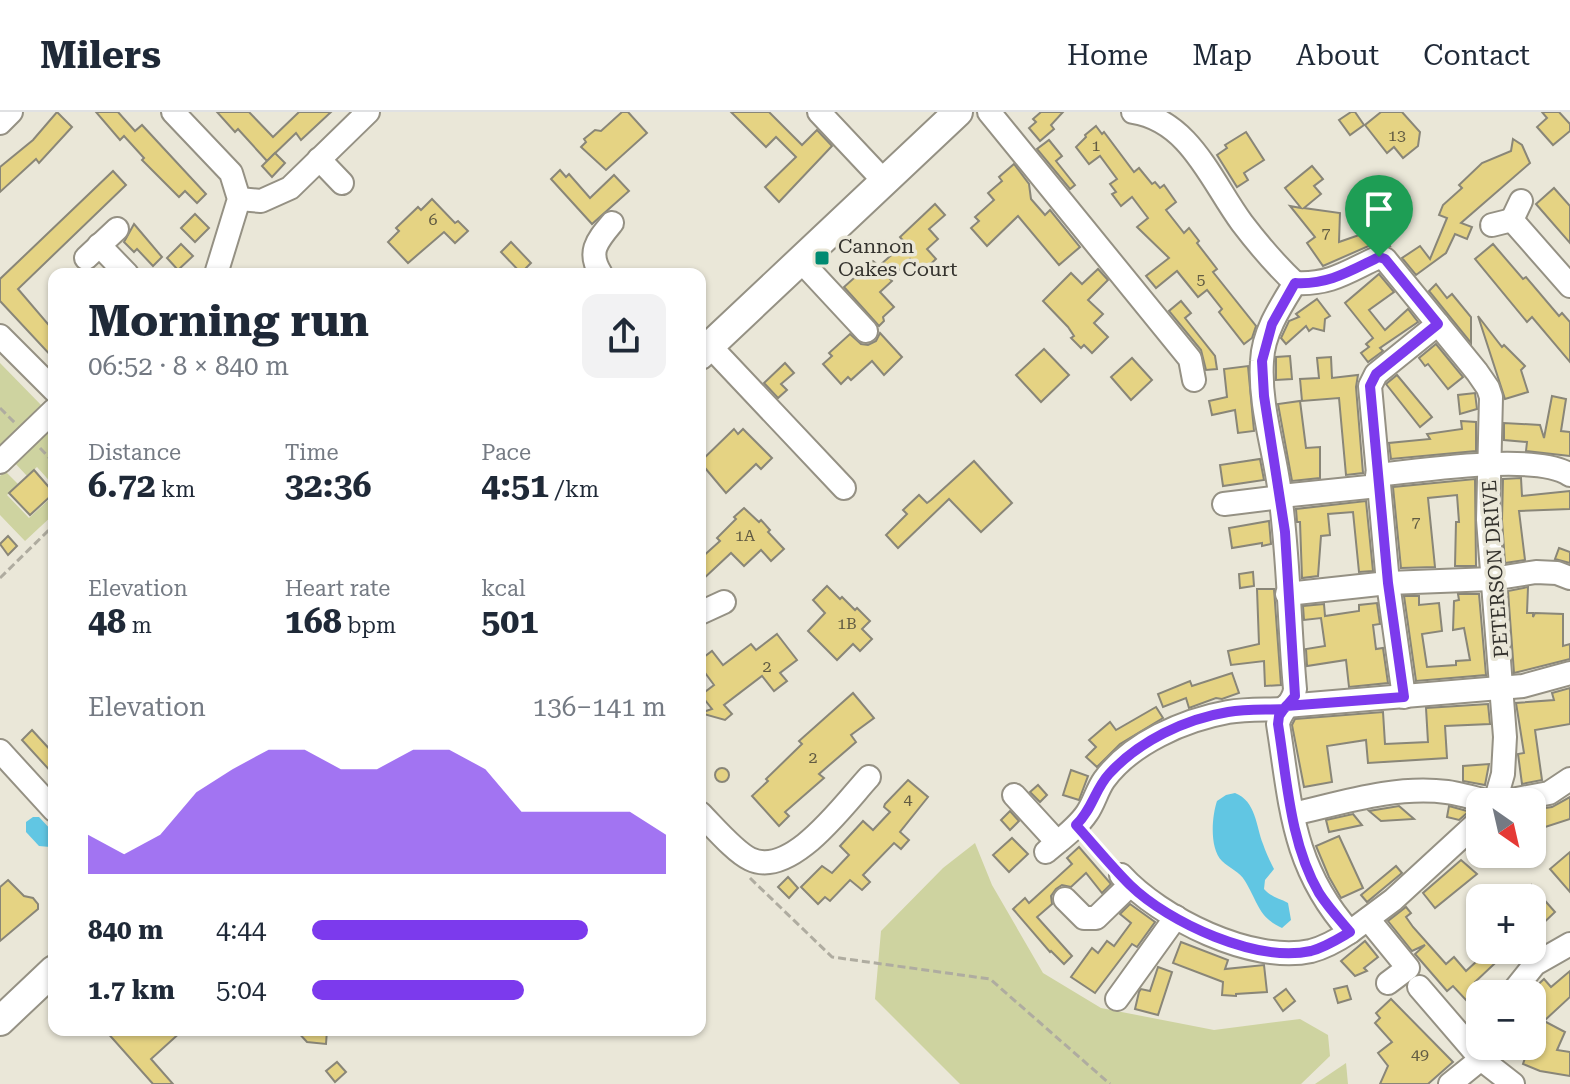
<!DOCTYPE html>
<meta charset="utf-8">
<style>
:root{--surface:#fff;--page:#f2f2f3;--text:#1f2937;--muted:#747a83;--line:#e0e1e3;--accent:#7c3aed}
body{margin:0;font-family:"Roboto Serif",serif;background:var(--page);color:var(--text);height:100vh;display:flex;flex-direction:column;font-size:30px;white-space:nowrap}
*{box-sizing:border-box;margin:0}
p{font-size:26px;color:var(--muted)}
.icon{flex:none;width:44px;height:44px;fill:none;stroke:currentColor;stroke-width:2;stroke-linecap:round;stroke-linejoin:round}
.map{position:relative;flex:1;overflow:hidden}
.panel{position:absolute;left:48px;top:156px;width:658px;height:768px;display:flex;flex-direction:column;background:var(--surface);border-radius:16px;box-shadow:0 2px 6px #0004}
.panel>*{flex:none}
.needle{width:52px;rotate:146deg}
.tools{position:absolute;left:1466px;top:676px;display:grid;gap:16px}
.tools a{display:grid;place-items:center;width:80px;height:80px;border-radius:16px;background:var(--surface);box-shadow:0 2px 6px #0004;font-size:40px}
.pin{position:absolute;display:grid;place-items:center;width:68px;height:68px;color:#fff;margin:-82px -34px;border-radius:50% 50% 50% 0;rotate:-45deg;box-shadow:0 0 8px #0007}
.pin .icon{rotate:45deg}
.round{display:grid;place-items:center;flex:none;width:84px;height:84px;border-radius:16px;background:var(--page)}
.overview{display:flex;align-items:center;justify-content:space-between;height:136px;padding:0 40px}
h1{font-size:44px;font-weight:700;line-height:60px}
.metrics{display:grid;grid-template-columns:repeat(3,1fr);gap:12px;height:136px;padding:8px 40px}
.metrics div{display:grid;align-content:center}
.metrics b{font-size:34px;font-weight:700}
.metrics small{font-size:22px;font-weight:400}
.metrics p{font-size:22px}
.chart{height:224px;padding:16px 40px}
.chart p{display:flex;justify-content:space-between}
.chart svg{width:100%;height:144px;margin-top:8px;fill:var(--accent);opacity:.7}
ul{padding:0 40px;list-style:none;font-size:26px}
li{display:grid;grid-template-columns:128px 96px 1fr;align-items:center;height:60px}
li i{height:20px;border-radius:10px;background:var(--accent)}
header{display:flex;align-items:center;gap:48px;box-sizing:border-box;height:112px;padding:0 40px;background:var(--surface);border-bottom:2px solid var(--line)}
header strong{font-size:38px}
nav{display:flex;gap:44px;margin-inline-start:auto;font-size:28px}
.map>svg:first-child{display:block}
.green{fill:#ced3a0}
.water{fill:#61c6e3}
.building{fill:#e5d383;stroke:#898678;stroke-width:2}
.lines{fill:none;stroke-linecap:round;stroke-linejoin:round}
.minor-casing{stroke:#959184;stroke-width:26}
.major-casing{stroke:#959184;stroke-width:32}
.path{stroke:#afaca0;stroke-width:3;stroke-dasharray:8 4;stroke-linecap:butt}
.minor{stroke:#fff;stroke-width:22}
.major{stroke:#fff;stroke-width:28}
.route-casing{stroke:#fff;stroke-width:16}
.route{stroke:#7c3aed;stroke-width:10}
.poi-dot{fill:#008a71;stroke:#eae7d8;stroke-width:3}
.labels{text-anchor:middle;dominant-baseline:central;stroke-width:7;stroke-linejoin:round;paint-order:stroke}
.number-label{font-size:16px;fill:#615b43}
.poi-label{font-size:20px;fill:#35332e;stroke:#eae7d8;text-anchor:start}
.street-label{font-size:20px;fill:#35332e;stroke:#eae7d8}
</style>
<header>
<strong>Milers</strong>
<nav><a>Home</a><a>Map</a><a>About</a><a>Contact</a></nav>
</header>
<div class="map">
<svg width="1570" height="972" viewBox="0 0 1570 972">
<rect width="100%" height="100%" fill="#eae7d8"/>
<!-- green -->
<g class="green">
<path d="M0,251l43,44 -43,41z"/>
<path d="M54,313v61l-17,-19 -10,9 -13,-14z"/>
<path d="M5,359l13,13 -11,11 22,23 25,-23v19l-29,27 -25,-26v-39z"/>
<path d="M975,731l17,42 51,88 58,35 113,22 86,-11 28,16 2,21 -29,28h-341l-85,-85 6,-68 62,-63z"/>
<path d="M1346,951l2,21h-33z"/>
</g>
<!-- water -->
<g class="water">
<path d="M1235,681c21,8 21,33 28,51 3,9 7,17 11,25l-9,11 -1,9c7,8 15,9 24,14l3,17 -9,8c-24,-11 -24,-26 -37,-47 -5,-9 -16,-13 -23,-20 -13,-13 -10,-45 -5,-60l9,-6z"/>
<path d="M33,705h6l15,16v9l-4,5 -11,-1 -13,-14v-10z"/>
</g>
<!-- building -->
<g class="building">
<path d="M57,0l15,15 -33,36 -3,-4 -36,33v-25l33,-27z"/>
<path d="M96,0h22l17,19 7,-6 64,69 -9,9 -12,-12 -6,6 -37,-37 2,-2 -20,-22 -4,4z"/>
<path d="M217,0h32l24,25 26,-25h32l-30,28 -5,-7 -29,28 -29,-32 -3,3z"/>
<path d="M622,0h6l19,21 -41,37 -25,-23 5,-5 -2,-3 11,-9 6,1z"/>
<path d="M731,0h38l33,33 15,-15 15,16 -53,56 -14,-15 31,-30 -20,-20 -10,10z"/>
<path d="M1041,0h22l-12,13 3,4 -14,12 -11,-13 7,-6 -3,-3z"/>
<path d="M1351,0h4l9,13 -14,10 -11,-15z"/>
<path d="M1381,0h21l18,20 -2,14 -15,12 -9,-11 -7,6 -22,-28z"/>
<path d="M1542,0h17l11,12v7l-17,14 -16,-18 10,-9z"/>
<path d="M1096,14l6,8 2,-2 30,40 5,-4 13,16 3,-2 5,6 4,-3 12,17 -10,8 18,23 5,-5 10,13 -2,2 20,26 -4,3 43,54 -4,12 -8,6 -25,-32 3,-3 -15,-19 -9,7 -21,-26 -21,17 -10,-12 23,-18 -32,-31 11,-9 -16,-21 -11,9 -9,-12 4,-2 -6,-8 7,-5 -17,-23 -11,8 -13,-17 10,-10 -1,-2z"/>
<path d="M1246,20l18,28 -20,13 4,7 -11,7 -20,-32 10,-7 -2,-3z"/>
<path d="M1513,27l9,6 8,18 -69,60 11,4 -5,12 -12,-5 -9,19 -30,22 -14,-17 18,-12 10,13 17,-41 -8,-3 4,-10 19,-17 -3,-3 23,-22 29,-12z"/>
<path d="M1049,28l13,16 -6,5 19,24 -5,4 -33,-40z"/>
<path d="M275,41l10,10 -13,14 -10,-11z"/>
<path d="M1014,52l15,20 2,15 14,16 5,-5 30,37 -21,18 -41,-49 -31,30 -16,-18 8,-7 -4,-4 19,-17 -6,-7 14,-12 -3,-4z"/>
<path d="M1312,54l11,13 -9,7 7,8 -17,14 36,5 -1,29 43,-15 8,19 -17,-2 -50,22 -16,-23 8,-6 -25,-31 11,2 -16,-20z"/>
<path d="M560,58l6,7 3,-3 21,24 24,-23 15,16 -37,33 -41,-45z"/>
<path d="M113,59l13,14 -108,104 36,42v28l-54,-58v-22z"/>
<path d="M1554,76l16,18v37l-34,-39z"/>
<path d="M432,87l23,24 3,-2 10,10 -13,12 -11,-11 -36,31 -20,-21 11,-11 -3,-3 22,-21 3,3z"/>
<path d="M935,92l10,11 -16,14 9,10 -11,10 9,10 -14,13 -12,-13 -20,20 2,2 -12,11 14,15 -11,10 1,4 -5,5 -35,-39 29,-26 6,5 26,-23 -5,-6z"/>
<path d="M195,102l14,14 -14,14 -14,-14z"/>
<path d="M134,112l28,33 -9,9 -16,-17 -3,3 -10,-10z"/>
<path d="M511,130l20,21 -10,10 -20,-21z"/>
<path d="M181,132l12,12 -15,14 -11,-12z"/>
<path d="M1493,132l30,35 3,-2 33,39 3,-3 8,9v40l-38,-45 -5,5 -52,-63z"/>
<path d="M1098,157l10,11 -20,20 15,14 -9,9 14,14 -16,16 -8,-8 -3,3 -10,-10 3,-2 -6,-9 -25,-26 28,-28 11,11z"/>
<path d="M1379,162l15,18 -25,18 16,20 23,-21 10,13 -38,26 3,3 -15,11 -7,-9 8,-6 -3,-3 7,-6 -28,-35z"/>
<path d="M1436,172l11,14 5,-4 19,23v26l-42,-52z"/>
<path d="M1317,187l13,17 -5,3 -1,12 -11,-3 -4,3 -3,-5 -20,18 -5,-6 8,-17 10,-4 -3,-3z"/>
<path d="M1181,189l10,12 -6,5 30,38 2,13 -11,1 -5,-20 -32,-39z"/>
<path d="M1478,204l24,31 2,-2 21,21 -4,4 7,22 -23,7z"/>
<path d="M880,221l22,24 -18,18 -12,-14 -21,19 -3,-3 -7,7 -18,-20 9,-8 -3,-3 21,-19 11,10 7,1 8,-4z"/>
<path d="M1436,232l27,33 -15,12 -20,-25 -3,2 -6,-8z"/>
<path d="M1044,237l25,26 -28,27 -25,-27z"/>
<path d="M1290,244l2,23 -16,1v-23z"/>
<path d="M1331,245l1,21 26,-3 -2,12 7,86 -17,2 -7,-77 -37,3 -2,-22 19,-1 -2,-20z"/>
<path d="M1132,246l20,22 -21,20 -20,-23z"/>
<path d="M785,251l9,10 -13,11 6,6 -9,8 -14,-15z"/>
<path d="M1248,254l6,65 -16,2 -3,-23 -23,5 -3,-14 18,-4 -3,-28z"/>
<path d="M1397,263l35,42 -12,10 -34,-43z"/>
<path d="M1475,281l2,16 -17,5 -2,-19z"/>
<path d="M1552,284l14,3 -5,32 9,1v24l-44,-5 1,-9 -23,-2v-17l36,2 4,13z"/>
<path d="M1300,289l6,47 14,-1v31l-28,3 -14,-77z"/>
<path d="M1461,309l15,1v29l-85,8 -2,-16 41,-4 -3,-5 35,-5z"/>
<path d="M734,317l4,5 5,-5 29,29 -11,11 -5,-5 -30,29 -26,-31z"/>
<path d="M1260,347l4,21 -41,6 -3,-21z"/>
<path d="M974,349l38,42 -31,29 -32,-33 -51,49 -12,-13 21,-21 -4,-4 16,-15 8,8 4,-3z"/>
<path d="M34,358l20,23 -24,22 -21,-22z"/>
<path d="M1521,366l1,18 48,-5v18l-51,2 6,49 -20,3 -3,-43 1,-41z"/>
<path d="M1475,367l1,87h-21l1,-44h3l-2,-27 -29,3 7,69 -34,1 -8,-81z"/>
<path d="M1366,389l7,70 -14,1 -6,-60 -25,2 2,21 -9,1 -3,40 -16,2 -2,-56h-3l-1,-13z"/>
<path d="M744,396l15,14 2,-2 9,10 -2,2 16,17 -13,12 -10,-11 -17,16 -13,-13 -31,29v-23l20,-18 -3,-3 19,-19 -2,-2z"/>
<path d="M1269,409l2,23 -9,2v-3l-30,5 -3,-20z"/>
<path d="M8,424l9,10 -9,9 -8,-11z"/>
<path d="M1559,436l11,4v11l-15,-4z"/>
<path d="M1253,460l1,14 -14,2 -1,-14z"/>
<path d="M827,474l13,13 2,-2 13,13 2,-2 13,13 -8,8 10,10 -12,12 -7,-7 -16,16 -29,-29 17,-18 -12,-13z"/>
<path d="M1528,475l-1,26h6v4l2,-4 28,1v32l7,-2v15l-56,14 -6,-82z"/>
<path d="M1257,477h17l7,96 -16,1 -1,-25 -33,4 -3,-14 31,-7z"/>
<path d="M1458,482h21l7,81 -70,6 -12,-85h15v9l20,-2 3,28 -20,3 5,33 29,-2v-4l14,-1 -6,-32 -11,2 1,-29 5,-1z"/>
<path d="M1377,491l3,21 -7,1 3,24 7,-1 5,35 -39,4 -3,-27 -39,6 -1,-17 19,-3 -4,-28 -17,2 -1,-14 21,-2 1,12 34,-5v-6z"/>
<path d="M777,522l20,26 -17,13 7,8 -13,10 -12,-15 -38,29 8,9 -7,6 -25,-7 12,-4 -11,-14 13,-10 -14,-19v-6l12,-9 11,14 28,-21 5,6z"/>
<path d="M1232,561l7,20 -17,6 -6,-1 -27,10 -3,-10 -23,9 -5,-13 32,-13 2,5z"/>
<path d="M1570,576v36l-35,6 7,50 -20,4 -4,-30 6,-1 -8,-50 38,-3 -2,-7z"/>
<path d="M853,581l21,25 -23,17 5,7 -37,32 5,4 -39,34 4,4 -10,10 -27,-30 16,-15 -2,-2 36,-35 -3,-3z"/>
<path d="M1488,592l2,20 -45,2 2,32 -79,5 -2,-23 -39,6 5,36 -28,5 -12,-62 3,-6 88,-7 2,32 43,-2 -2,-34z"/>
<path d="M1156,595l7,11 -43,26 -23,23 -11,-10 10,-10 -7,-7 21,-18 6,8z"/>
<path d="M32,618l22,24v21l-32,-35z"/>
<path d="M1489,652l-4,21 -22,-4v-15z"/>
<circle cx="722" cy="663" r="7"/>
<path d="M1071,658l17,6 -9,24 -16,-5z"/>
<path d="M908,668l20,17 -28,35 9,8 -8,9 -7,-6 -31,32 7,7 -8,8 -12,-10 -20,21 -5,-4 -7,7 -17,-17 21,-21 10,7 17,-18 -9,-9 23,-25 10,9 17,-18 -6,-5 1,-3z"/>
<path d="M1038,673l9,10 -7,7 -10,-10z"/>
<path d="M1570,685v22l-31,10 -7,-19 20,-3z"/>
<path d="M1399,694l15,13 -33,2 -12,-10z"/>
<path d="M1449,694l18,5v2l-8,7 -12,-3z"/>
<path d="M1010,699l9,10 -9,9 -9,-10z"/>
<path d="M1353,702l9,11 -33,7 -3,-12z"/>
<path d="M1339,724l24,52 -22,10 -12,-21 -13,-31z"/>
<path d="M1012,726l16,16 -19,18 -16,-17z"/>
<path d="M1079,735l32,37 -9,9 -16,-20 -15,14 -9,-2 -6,4 -5,7 1,8 -15,13 35,39 -8,8 -13,-13 -1,1 -37,-43 12,-11 4,5 43,-39 -5,-6z"/>
<path d="M1570,740v40l-20,-23z"/>
<path d="M1461,748l16,14 -42,34 -12,-15z"/>
<path d="M1396,754l6,7 -35,29 -6,-7z"/>
<path d="M788,765l10,11 -9,10 -11,-11z"/>
<path d="M8,768l16,16 9,2 5,6v5l-38,32v-54z"/>
<path d="M1532,774l23,26 -23,22z"/>
<path d="M1130,792l25,18 -18,25 -5,-3 -37,49 -24,-16 21,-29 6,5 9,-12 7,5 17,-23 -11,-9z"/>
<path d="M1406,795l5,6 -5,4 7,10 33,37 8,-7 12,14 23,-21h20l-34,32 5,5v28l-27,-29 -6,5 -32,-37 10,-9 -13,6 -24,-30z"/>
<path d="M1365,829l13,16 -14,11 3,3 -12,5 -14,-15z"/>
<path d="M1181,830l47,18 -3,9 39,-4 3,27 -31,2v2l-14,-1 1,-13 -50,-19z"/>
<path d="M1158,855l14,5 -14,43 -23,-6 4,-17 2,-3 9,2z"/>
<path d="M1570,859v26l-26,24 21,11 -8,18 13,2v24l-30,-5 -17,-7 2,-6 -13,-12h20v-32l11,-10 -12,-13 13,-12 7,8z"/>
<path d="M1347,874l4,13 -13,4 -4,-14z"/>
<path d="M1286,877l9,12 -12,10 -9,-13z"/>
<path d="M1391,887l62,63 -25,22h-48l8,-18 -10,-13 14,-11 -17,-19 5,-5 -4,-5z"/>
<path d="M105,918h78l-32,29 22,25h-20z"/>
<path d="M296,918h31l-1,14 -19,-2z"/>
<path d="M337,950l9,10 -11,10 -9,-11z"/>
</g>
<g class="lines">
<!-- minor casing -->
<g class="minor-casing">
<g id="minor">
<path d="M173,0l58,61 8,26 -23,75"/>
<path d="M819,0l64,68"/>
<path d="M989,0l201,247 4,21"/>
<path d="M1133,0c57,9 78,69 109,111 16,21 34,42 53,60"/>
<path d="M0,11l11,-11"/>
<path d="M319,47l23,24"/>
<path d="M239,87l22,2 29,-13 78,-76"/>
<path d="M1512,108l58,66"/>
<path d="M1512,108l9,-19"/>
<path d="M1492,113l20,-5"/>
<path d="M99,133l28,29"/>
<path d="M86,146l31,-29"/>
<path d="M800,148l66,71"/>
<path d="M601,162c-14,-22 -4,-33 11,-51"/>
<path d="M0,224l54,54"/>
<path d="M710,234l134,142"/>
<path d="M0,350l54,-52"/>
<path d="M1377,363c42,-4 160,-23 193,0"/>
<path d="M1281,384l97,-10"/>
<path d="M1224,392l57,-7"/>
<path d="M1287,482l101,-11 104,-4 44,-7 21,1 13,5"/>
<path d="M700,501l24,-11"/>
<path d="M1404,585l-16,-114 -18,-197 6,-12 62,-50"/>
<path d="M1286,594l237,-20 47,-13"/>
<path d="M0,639l54,59"/>
<path d="M1014,683l43,47"/>
<path d="M1501,690l48,-9 21,-14"/>
<path d="M700,701c13,13 35,39 50,46 41,20 94,-55 119,-82"/>
<path d="M1293,702c48,-11 103,-29 154,-22 14,2 28,6 42,10"/>
<path d="M1480,708l-87,80 -43,32c-58,-65 -59,-126 -72,-208 2,-14 16,-21 17,-35 -6,-65 -6,-130 -15,-195 -5,-43 -21,-88 -18,-133 1,-28 18,-54 33,-78 36,2 53,-12 84,-26l6,2 92,113 11,16 3,9 -3,123 17,217 -2,37 -8,28"/>
<path d="M1046,740c14,-12 31,-24 41,-39 7,-10 10,-23 17,-33 27,-37 80,-60 124,-68 19,-3 37,-2 56,-3"/>
<path d="M1121,763c39,43 131,89 190,76 15,-4 27,-11 39,-19"/>
<path d="M1065,787l19,19h12l34,-33"/>
<path d="M1368,807l40,49 -20,15"/>
<path d="M1419,875l62,72 32,25"/>
<path d="M1511,882l24,-30 35,-20"/>
<path d="M1117,887l59,-82"/>
<path d="M1450,972l31,-25"/>
</g>
</g>
<!-- major casing -->
<g class="major-casing">
<g id="major">
<path d="M700,243l258,-243"/>
<path d="M0,909l54,-51"/>
</g>
</g>
<!-- path -->
<g class="path">
<path d="M0,296l15,15"/>
<path d="M40,336l14,15"/>
<path d="M0,466l54,-53"/>
<path d="M1089,728l19,21"/>
<path d="M750,766l82,79 158,22 120,105"/>
</g>
<!-- minor -->
<use href="#minor" class="minor"/>
<!-- major -->
<use href="#major" class="major"/>
</g>
<g class="lines">
<!-- route casing -->
<g class="route-casing">
<path id="route" d="M1379,145c-29,14 -51,28 -84,26l-23,41 -10,37 2,35 21,136 10,164 -11,13c-19,1 -37,0 -56,3 -43,7 -89,29 -119,62 -14,15 -17,36 -33,51 18,20 35,41 54,60 39,38 127,78 181,66 15,-4 27,-12 39,-19 -11,-13 -22,-25 -31,-39 -29,-50 -32,-113 -41,-169l1,-8 7,-10 118,-9 -16,-114 -18,-197 6,-12 62,-50 -53,-65 -6,-2"/>
</g>
<!-- route -->
<use href="#route" class="route"/>
</g>
<!-- markers -->
<rect class="poi-dot" x="814" y="138" width="16" height="16" rx="4"/>
<g class="labels">
<!-- number labels -->
<g class="number-label">
<text x="1397" y="23">13</text>
<text x="1096" y="33">1</text>
<text x="433" y="107">6</text>
<text x="1326" y="120">7</text>
<text x="1201" y="167">5</text>
<text x="1416" y="409">7</text>
<text x="745" y="423">1A</text>
<text x="847" y="511">1B</text>
<text x="767" y="554">2</text>
<text x="813" y="645">2</text>
<text x="908" y="687">4</text>
<text x="1420" y="942">49</text>
</g>
<!-- poi labels -->
<g class="poi-label">
<text x="838" y="134">Cannon<tspan x="838" dy="23">Oakes Court</tspan></text>
</g>
<!-- street labels -->
<g class="street-label">
<text transform="translate(1495 457) rotate(-94)">PETERSON DRIVE</text>
</g>
</g>
</svg>
<div class="tools">
<a><svg class="needle" viewBox="-14 -14 28 28"><path d="M0-13l5 13h-10z" fill="#e53935"/><path d="M0 13l5-13h-10z" fill="#747a83"/></svg></a>
<a>+</a>
<a>−</a>
</div>
<div class="pin" style="left:1379px;top:145px;background:#1e9e55"><svg class="icon" aria-label="arrive" viewBox="0 0 24 24"><path d="M6 21V4h12l-3 4 3 4H6"/></svg></div>
<section class="panel">
<div class="overview"><div><h1>Morning run</h1><p>06:52 · 8 × 840 m</p></div><a class="round"><svg class="icon" aria-label="share" viewBox="0 0 24 24"><path d="M12 15V3M7 8l5-5 5 5M5 13v7h14v-7"/></svg></a></div>
<div class="metrics">
<div><p>Distance</p><b>6.72<small> km</small></b></div>
<div><p>Time</p><b>32:36</b></div>
<div><p>Pace</p><b>4:51<small> /km</small></b></div>
</div>
<div class="metrics">
<div><p>Elevation</p><b>48<small> m</small></b></div>
<div><p>Heart rate</p><b>168<small> bpm</small></b></div>
<div><p>kcal</p><b>501</b></div>
</div>
<div class="chart"><p><span>Elevation</span>136–141 m</p>
<svg viewBox="0 0 160 44" preserveAspectRatio="none"><path d="M0 44V32L10 38L20 32L30 19L40 12L50 6L60 6L70 12L80 12L90 6L100 6L110 12L120 25L130 25L140 25L150 25L160 32V44z"/></svg>
</div>
<ul>
<li><b>840 m</b>4:44<i style="width:78%"></i></li>
<li><b>1.7 km</b>5:04<i style="width:60%"></i></li>
</ul>
</section>
</div>
